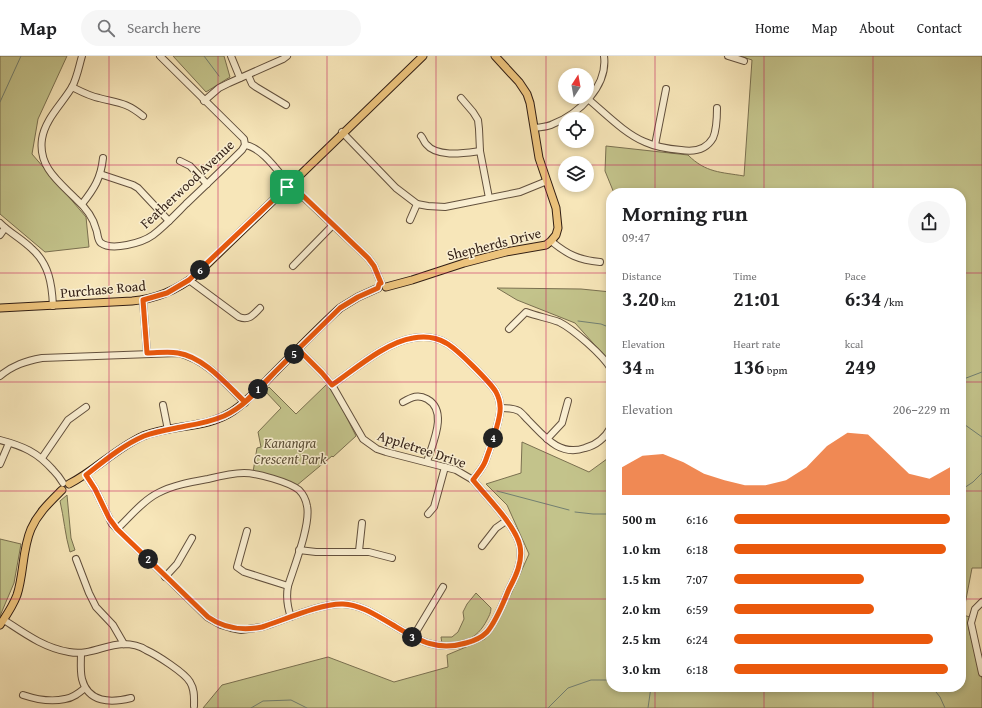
<!DOCTYPE html>
<meta charset="utf-8">
<style>
:root{--surface:#fff;--page:#f6f6f6;--text:#202124;--muted:#757577;--line:#e0e0e0;--accent:#ea580c}
body{margin:0;font-family:"Gentium Book Plus",serif;background:var(--page);color:var(--text);height:100vh;display:flex;flex-direction:column;font-size:15px;white-space:nowrap}
*{box-sizing:border-box;margin:0}
p{font-size:13px;color:var(--muted)}
.icon{flex:none;width:22px;height:22px;fill:none;stroke:currentColor;stroke-width:2;stroke-linecap:round;stroke-linejoin:round}
.map{position:relative;flex:1;overflow:hidden}
.details{position:absolute;left:606px;top:132px;width:360px;height:504px;display:flex;flex-direction:column;background:var(--surface);border-radius:16px;box-shadow:0 2px 6px #0003}
.details>*{flex:none}
.needle{width:26px;rotate:11deg}
.fabs{position:absolute;left:558px;top:12px;display:grid;gap:8px}
.fabs a{display:grid;place-items:center;width:36px;height:36px;border-radius:50%;background:var(--surface);box-shadow:0 2px 6px #0003;font-size:20px}
.pin{position:absolute;display:grid;place-items:center;width:34px;height:34px;color:#fff;margin:-17px;border-radius:8px;box-shadow:0 2px 6px #0006}
.km{position:absolute;width:20px;height:20px;margin:-10px;border-radius:50%;background:#222;color:#fff;font-size:11px;line-height:20px;text-align:center}
.round{display:grid;place-items:center;flex:none;width:42px;height:42px;border-radius:21px;background:var(--page)}
.summary{display:flex;align-items:center;justify-content:space-between;height:68px;padding:0 16px}
h1{font-size:22px;font-weight:600;line-height:30px}
.stats{display:grid;grid-template-columns:repeat(3,1fr);gap:6px;height:68px;padding:4px 16px}
.stats div{display:grid;align-content:center}
.stats b{font-size:20px;font-weight:600}
.stats small{font-size:11px;font-weight:400}
.stats p{font-size:11px}
.chart{height:112px;padding:8px 16px}
.chart p{display:flex;justify-content:space-between}
.chart svg{width:100%;height:72px;margin-top:4px;fill:var(--accent);opacity:.7}
ul{padding:0 16px;list-style:none;font-size:13px}
li{display:grid;grid-template-columns:64px 48px 1fr;align-items:center;height:30px}
li i{height:10px;border-radius:5px;background:var(--accent)}
header{display:flex;align-items:center;gap:24px;box-sizing:border-box;height:56px;padding:0 20px;background:var(--surface);border-bottom:1px solid var(--line)}
header strong{font-size:19px}
nav{display:flex;gap:22px;margin-inline-start:auto;font-size:14px}
.search{width:280px;height:36px;background:var(--page);display:flex;align-items:center;gap:10px;box-sizing:border-box;padding:0 14px;border-radius:22px;color:var(--muted);font-size:15px}
.map>svg:first-child{display:block}
.green{fill:#c3c38b;stroke:#7a7050}
.lines{fill:none;stroke-linecap:round;stroke-linejoin:round}
.stream{stroke:#727f71;stroke-width:1}
.minor-casing{stroke:#62503d;stroke-width:8}
.major-casing{stroke:#311e14;stroke-width:9}
.minor{stroke:#faefd2;stroke-width:6}
.major{stroke:#ecc37c;stroke-width:7}
.route-casing{stroke:#fff;stroke-width:8}
.route{stroke:#ea580c;stroke-width:5}
.grid{fill:none;stroke:#c2185b;stroke-width:1;stroke-opacity:0.55}
.labels{text-anchor:middle;dominant-baseline:central;stroke-width:3;stroke-linejoin:round;paint-order:stroke}
.street-label{font-size:14px;fill:#311e14;stroke:#faefd2}
.park-label{font-size:14px;font-style:italic;fill:#5d5038;stroke:#faefd2}
</style>
<header>
<strong>Map</strong>
<div class="search"><svg class="icon" aria-label="search" viewBox="0 0 24 24"><circle cx="10" cy="10" r="6"/><path d="M15 15l6 6"/></svg>Search here</div>
<nav><a>Home</a><a>Map</a><a>About</a><a>Contact</a></nav>
</header>
<div class="map">
<svg width="982" height="652" viewBox="0 0 982 652">
<rect width="100%" height="100%" fill="#f7e6b9"/>
<filter id="stains"><feTurbulence type="fractalNoise" baseFrequency=".005" numOctaves="4"/><feColorMatrix values="0 0 0 0 .2 0 0 0 0 .09 0 0 0 0 .02 0 0 0 .5 -.17"/></filter>
<radialGradient id="worn" r=".72"><stop offset=".6" stop-color="#630" stop-opacity="0"/><stop offset="1" stop-color="#630" stop-opacity=".3"/></radialGradient>
<!-- green -->
<g class="green">
<path d="M0,0h67l-29,63 -6,35 54,63 3,30 -44,5 -45,-38z"/>
<path d="M173,0h51l6,21 -24,15z"/>
<path d="M740,0h242v512h-10l-9,47 7,2 -2,6 2,11 12,45v29h-779l19,-23 106,-28 66,25 54,-15 -1,-12 38,-16 26,-45 18,-40 -22,-49 -21,-21 35,-11 1,-31 67,30 22,-16v231h350v-494h-347l-9,-22 1,-25 82,9c18,18 33,17 56,21l8,-116z"/>
<path d="M497,232l84,1 30,3v71l-36,-40 -58,-23z"/>
<path d="M327,328l11,16 18,36 -23,21 -1,-1 -36,30 -43,-14 4,-24 4,-1 -3,-15 23,-24 -16,-17 4,-4 27,27z"/>
<path d="M67,439l4,43 4,12 -5,2c-5,-17 -6,-34 -10,-51z"/>
<path d="M0,483l21,5 -7,39 -14,33z"/>
<path d="M476,537l15,15c0,5 -2,8 -4,12 -11,21 -24,22 -45,24l-1,-7h11l6,-5 6,-13 -1,-7 4,-8z"/>
</g>
<g class="lines">
<!-- stream -->
<g class="stream">
<path d="M204,0l15,20"/>
<path d="M0,46l21,-46"/>
<path d="M638,134l3,3"/>
<path d="M578,265l23,3 10,4"/>
<path d="M961,324l21,-8"/>
<path d="M961,366l21,15"/>
<path d="M961,434l12,-8 9,-9"/>
<path d="M497,435l72,19"/>
<path d="M575,456l18,2h18"/>
<path d="M932,631l8,10 5,11"/>
<path d="M251,652l12,-7 28,-1 16,8"/>
<path d="M548,652l20,-20 23,-8h20"/>
<path d="M648,652l3,-21"/>
</g>
<!-- minor casing -->
<g class="minor-casing">
<g id="minor">
<path d="M82,0c-3,10 -5,22 -10,31 -10,17 -27,32 -30,52 -4,28 17,43 34,60 9,8 17,18 20,30 2,4 1,11 5,14 11,8 41,0 52,-8 12,-9 22,-20 33,-31 19,-18 38,-36 56,-54l3,-5"/>
<path d="M160,0l81,80 3,3 1,6"/>
<path d="M231,0l9,22"/>
<path d="M728,0l16,5"/>
<path d="M248,19l4,9 4,3 30,18"/>
<path d="M72,31c8,4 17,9 27,11 19,5 27,4 44,18"/>
<path d="M461,42l12,14 5,8 1,9 1,22 9,47"/>
<path d="M588,43c17,14 37,35 57,43 11,5 23,7 36,8 12,2 25,0 32,-12 4,-9 4,-20 4,-30"/>
<path d="M204,45l15,-13 10,-5 54,-24 4,-3"/>
<path d="M535,72c6,-1 13,-1 18,-4 26,-10 55,-38 51,-68"/>
<path d="M342,76l54,56 21,16 11,2 17,1 75,-15 27,-11"/>
<path d="M421,80c2,2 3,6 5,8 11,14 39,9 54,7"/>
<path d="M245,89c16,2 32,25 42,37"/>
<path d="M655,89l11,-56"/>
<path d="M180,105l10,5 17,18"/>
<path d="M100,118l33,11 5,3 31,33"/>
<path d="M294,132l74,70 6,8 7,17"/>
<path d="M82,148c12,-15 19,-26 21,-46"/>
<path d="M410,164l7,-16"/>
<path d="M0,167c10,10 22,16 32,26 17,15 20,35 21,57"/>
<path d="M0,179l5,-7"/>
<path d="M551,185c17,14 28,19 49,21"/>
<path d="M293,210l40,-41"/>
<path d="M189,224l50,37c10,4 14,-2 21,-9"/>
<path d="M143,244l4,53"/>
<path d="M509,273l17,-17c10,4 22,6 33,10 14,7 44,33 52,47"/>
<path d="M0,320c13,-11 26,-15 42,-18l136,-5c30,8 46,29 67,50"/>
<path d="M332,329c22,-15 54,-43 81,-47 11,-2 23,-1 33,5 10,5 44,39 50,49 2,4 4,10 4,14 2,11 -11,45 -15,56 -3,7 -8,12 -12,18"/>
<path d="M403,346c9,-5 15,-8 24,-3 22,12 5,45 0,63"/>
<path d="M163,349l5,25"/>
<path d="M501,352c6,0 12,0 18,3 3,2 6,6 9,9 16,16 31,37 57,28 12,-3 20,-10 26,-21"/>
<path d="M547,383l15,-16 6,-22"/>
<path d="M0,384c23,6 37,12 53,30 4,4 7,8 10,13"/>
<path d="M42,402l26,-38 18,-13"/>
<path d="M0,408l9,-21"/>
<path d="M86,419l9,14 17,35 95,93 14,8 10,3 10,2 21,-3c22,-7 59,-24 81,-23 19,1 34,12 50,21 25,15 43,27 73,18 8,-2 15,-5 21,-11 10,-12 16,-29 22,-43 7,-13 14,-28 11,-43 -4,-20 -34,-50 -47,-66l-17,-10 -70,-18 -9,-3 -14,-10 -31,-54 -10,-12 -24,-24"/>
<path d="M428,458l6,-7 11,-40"/>
<path d="M117,473c13,-12 25,-28 41,-36 15,-8 33,-11 50,-14 12,-3 24,-6 36,-6 13,0 45,9 55,17 4,4 7,10 8,16 4,18 -13,61 -19,80 -2,11 -1,20 3,31"/>
<path d="M247,475l-10,36 7,5 44,14"/>
<path d="M482,490l14,-18 10,-7"/>
<path d="M299,494l17,2h53l23,6"/>
<path d="M359,495l3,-28"/>
<path d="M76,503l13,34 7,14 17,18 11,19"/>
<path d="M165,521l12,-13 15,-26"/>
<path d="M982,546l-7,7 -4,14 11,50"/>
<path d="M4,564c20,13 40,28 65,32 20,4 35,-7 54,-8 7,0 17,2 23,6 11,5 39,23 44,32 5,8 4,16 4,24"/>
<path d="M413,581l30,-50"/>
<path d="M81,597c0,8 -1,18 1,26 6,24 29,24 49,19"/>
<path d="M23,639c12,4 29,7 42,4 8,-1 14,-6 20,-11"/>
</g>
</g>
<!-- major casing -->
<g class="major-casing">
<g id="major">
<path d="M294,125l129,-125"/>
<path d="M287,131l4,2 3,-1 2,-4 -2,-3"/>
<path d="M386,231l26,-7 52,-17 42,-11 40,-7 5,-4 5,-6 2,-7 -2,-20 -17,-50 -9,-55 -3,-9 -8,-12 -24,-26"/>
<path d="M0,252l132,-7c24,-2 45,-11 64,-26l91,-88"/>
<path d="M69,428c26,-13 47,-36 74,-48 29,-12 64,-7 90,-25 16,-11 29,-26 42,-39 22,-22 43,-44 65,-64l18,-11 20,-9"/>
<path d="M0,569c6,-9 13,-19 17,-30 7,-21 5,-45 14,-66 7,-16 19,-27 31,-39"/>
</g>
</g>
<!-- minor -->
<use href="#minor" class="minor"/>
<!-- major -->
<use href="#major" class="major"/>
</g>
<g class="lines">
<!-- route casing -->
<g class="route-casing">
<path id="route" d="M287,131l4,2 3,-1 4,3 70,67 6,8 7,17 -2,1 -1,4 -20,9 -18,11 -65,64c-15,16 -31,35 -51,44 -12,5 -25,8 -38,10 -14,3 -29,5 -42,10 -21,9 -40,25 -58,39l9,14 14,29 8,11 91,88c17,12 34,14 54,10 22,-7 60,-24 81,-23 19,1 34,12 50,21 25,15 43,27 73,18 8,-2 15,-5 21,-11 10,-12 16,-29 22,-43 7,-13 14,-28 11,-43 -4,-20 -34,-50 -47,-66 4,-6 9,-11 12,-18 4,-11 17,-45 15,-56 0,-4 -2,-10 -4,-14 -6,-10 -40,-44 -50,-49 -10,-6 -22,-7 -33,-5 -27,4 -59,32 -81,47l-10,-12 -24,-24 -53,53c-18,-17 -41,-45 -67,-49 -10,-2 -21,0 -31,0l-4,-53 24,-7 22,-13 98,-93"/>
</g>
<!-- route -->
<use href="#route" class="route"/>
</g>
<!-- grid -->
<path class="grid" d="M109,0v652M218,0v652M327,0v652M436,0v652M546,0v652M655,0v137M764,0v137M873,0v137M0,109h565M587,109h395M0,217h611M961,217h21M0,326h611M961,326h21M0,435h611M961,435h21M0,543h611M961,543h21M655,631v21M764,631v21M873,631v21"/>
<g class="labels">
<!-- street labels -->
<g class="street-label">
<text transform="translate(187 128) rotate(-43)">Featherwood Avenue</text>
<text transform="translate(494 188) rotate(-14)">Shepherds Drive</text>
<text transform="translate(103 233) rotate(-5)">Purchase Road</text>
<text transform="translate(422 393) rotate(18)">Appletree Drive</text>
</g>
<!-- park labels -->
<g class="park-label">
<text x="290" y="387">Kanangra<tspan x="290" dy="16">Crescent Park</tspan></text>
</g>
</g>
<rect width="100%" height="100%" filter="url(#stains)"/>
<rect width="100%" height="100%" fill="url(#worn)"/>
</svg>
<div class="fabs">
<a><svg class="needle" viewBox="-14 -14 28 28"><path d="M0-13l5 13h-10z" fill="#e53935"/><path d="M0 13l5-13h-10z" fill="#757577"/></svg></a>
<a><svg class="icon" aria-label="locate" viewBox="0 0 24 24"><circle cx="12" cy="12" r="6"/><path d="M12 2v4M12 18v4M2 12h4M18 12h4"/></svg></a>
<a><svg class="icon" aria-label="layers" viewBox="0 0 24 24"><path d="M12 4l9 5-9 5-9-5zM3 14l9 5 9-5"/></svg></a>
</div>
<div class="pin" style="left:287px;top:131px;background:#1e9e55"><svg class="icon" aria-label="arrive" viewBox="0 0 24 24"><path d="M6 21V4h12l-3 4 3 4H6"/></svg></div>
<b class="km" style="left:258px;top:333px">1</b>
<b class="km" style="left:148px;top:503px">2</b>
<b class="km" style="left:412px;top:581px">3</b>
<b class="km" style="left:493px;top:382px">4</b>
<b class="km" style="left:294px;top:298px">5</b>
<b class="km" style="left:200px;top:214px">6</b>
<section class="details">
<div class="summary"><div><h1>Morning run</h1><p>09:47</p></div><a class="round"><svg class="icon" aria-label="share" viewBox="0 0 24 24"><path d="M12 15V3M7 8l5-5 5 5M5 13v7h14v-7"/></svg></a></div>
<div class="stats">
<div><p>Distance</p><b>3.20<small> km</small></b></div>
<div><p>Time</p><b>21:01</b></div>
<div><p>Pace</p><b>6:34<small> /km</small></b></div>
</div>
<div class="stats">
<div><p>Elevation</p><b>34<small> m</small></b></div>
<div><p>Heart rate</p><b>136<small> bpm</small></b></div>
<div><p>kcal</p><b>249</b></div>
</div>
<div class="chart"><p><span>Elevation</span>206–229 m</p>
<svg viewBox="0 0 160 44" preserveAspectRatio="none"><path d="M0 44V27L10 20L20 19L30 24L40 31L50 35L60 38L70 38L80 35L90 27L100 14L110 6L120 7L130 19L140 31L150 34L160 27V44z"/></svg>
</div>
<ul>
<li><b>500 m</b>6:16<i style="width:100%"></i></li>
<li><b>1.0 km</b>6:18<i style="width:98%"></i></li>
<li><b>1.5 km</b>7:07<i style="width:60%"></i></li>
<li><b>2.0 km</b>6:59<i style="width:65%"></i></li>
<li><b>2.5 km</b>6:24<i style="width:92%"></i></li>
<li><b>3.0 km</b>6:18<i style="width:99%"></i></li>
</ul>
</section>
</div>
